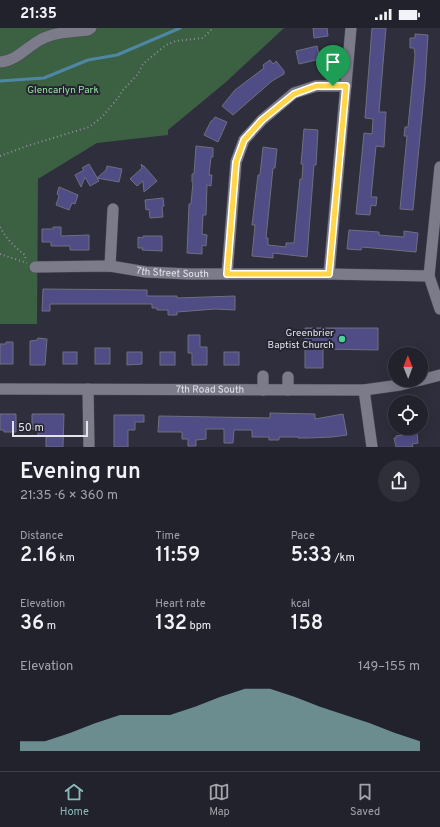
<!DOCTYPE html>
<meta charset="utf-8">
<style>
:root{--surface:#22222d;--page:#2e2f39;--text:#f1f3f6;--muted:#a2a4aa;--line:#3f3f49;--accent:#8bbbb9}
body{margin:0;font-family:Overpass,sans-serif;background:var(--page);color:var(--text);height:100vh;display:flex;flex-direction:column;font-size:15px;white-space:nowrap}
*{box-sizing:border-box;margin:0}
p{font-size:13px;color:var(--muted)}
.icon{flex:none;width:22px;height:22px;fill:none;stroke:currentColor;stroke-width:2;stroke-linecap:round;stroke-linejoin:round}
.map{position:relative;height:419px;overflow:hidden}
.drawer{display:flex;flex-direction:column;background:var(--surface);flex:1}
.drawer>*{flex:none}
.needle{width:26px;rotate:359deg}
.fabs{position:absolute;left:388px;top:319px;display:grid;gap:8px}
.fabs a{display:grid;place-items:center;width:40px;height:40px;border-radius:50%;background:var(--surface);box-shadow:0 4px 16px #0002,0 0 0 1px var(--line);font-size:20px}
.scale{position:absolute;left:12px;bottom:10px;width:76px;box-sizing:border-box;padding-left:4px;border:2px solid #e3e3ec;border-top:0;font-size:11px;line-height:14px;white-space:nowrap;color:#e3e3ec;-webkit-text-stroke:3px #252531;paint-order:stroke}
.pin{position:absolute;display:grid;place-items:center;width:34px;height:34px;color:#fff;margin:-41px -17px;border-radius:50% 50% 50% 0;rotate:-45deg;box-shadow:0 0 4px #0007}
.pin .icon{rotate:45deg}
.round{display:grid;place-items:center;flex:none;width:42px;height:42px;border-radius:21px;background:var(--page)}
.summary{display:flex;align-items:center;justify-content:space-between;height:68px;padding:0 20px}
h1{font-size:22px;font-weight:600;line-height:30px}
.stats{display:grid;grid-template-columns:repeat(3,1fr);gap:6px;height:68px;padding:4px 20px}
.stats div{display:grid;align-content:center}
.stats b{font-size:20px;font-weight:600}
.stats small{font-size:11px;font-weight:400}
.stats p{font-size:11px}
.chart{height:112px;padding:8px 20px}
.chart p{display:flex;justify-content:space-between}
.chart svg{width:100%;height:72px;margin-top:4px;fill:var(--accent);opacity:.7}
.status{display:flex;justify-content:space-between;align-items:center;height:28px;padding:0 20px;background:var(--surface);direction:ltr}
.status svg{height:11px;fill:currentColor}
.tabs{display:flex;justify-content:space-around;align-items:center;height:56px;border-top:1px solid var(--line);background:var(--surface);font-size:11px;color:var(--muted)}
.tabs a{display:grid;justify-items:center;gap:2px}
.tabs .active{color:var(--accent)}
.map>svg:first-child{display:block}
.green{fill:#3c6042}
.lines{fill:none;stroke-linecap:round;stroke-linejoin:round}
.stream{stroke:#4e87a4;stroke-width:3}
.building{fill:#504c86;stroke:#6e6f7e}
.minor-casing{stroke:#4c4b57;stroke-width:12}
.path{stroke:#8e8e99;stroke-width:2;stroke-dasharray:1 3;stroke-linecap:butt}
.minor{stroke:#7b7b8a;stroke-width:11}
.route-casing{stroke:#fff;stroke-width:8}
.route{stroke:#ffd54a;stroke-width:5}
.poi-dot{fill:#4ad49c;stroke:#252531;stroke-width:1.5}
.labels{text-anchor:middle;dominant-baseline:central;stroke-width:4;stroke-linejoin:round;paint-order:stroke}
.park-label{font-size:10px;fill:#92e4a0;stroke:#252531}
.street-label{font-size:10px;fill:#e3e3ec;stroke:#252531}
.poi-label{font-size:10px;fill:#e3e3ec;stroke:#252531;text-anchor:end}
</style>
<div class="status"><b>21:35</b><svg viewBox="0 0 49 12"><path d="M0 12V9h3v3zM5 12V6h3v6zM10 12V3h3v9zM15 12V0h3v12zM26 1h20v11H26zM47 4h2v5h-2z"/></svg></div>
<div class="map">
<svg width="440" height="419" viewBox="0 0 440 419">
<rect width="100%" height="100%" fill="#2e2e3c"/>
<!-- green -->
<path class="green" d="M0,0h284l-58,54 -58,48v5l-71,8 -59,36 -1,145h-37z"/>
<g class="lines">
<!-- stream -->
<path class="stream" d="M0,53l44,-3 44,-18 29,-5 63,-27"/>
</g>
<!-- building -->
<g class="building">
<path d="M313,0h14l1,8 -14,2z"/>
<path d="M372,0h14l-7,84h7l-2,35 -8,-1 -5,51h6l-1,9 -5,-1 -1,10 -14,-1 8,-81 8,1 1,-15 -8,-1z"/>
<path d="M415,6l13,1 -3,49 -12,126 -13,-1 7,-73h-3l1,-9h3l7,-72 -1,-7h-4v-10h5z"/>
<path d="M317,18l3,13 -21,5 -3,-13z"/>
<path d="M270,32l3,4 3,-3 8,10v3l-12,7 -39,34 -11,-9 13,-16 29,-22 -1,-3z"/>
<path d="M215,89l12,5 -9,20 -14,-7 7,-14h1z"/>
<path d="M304,101l14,1 -2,35h-2l-7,92 -34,-4v5l-21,-2 3,-31h-3l6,-50h2l3,-28 14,2 -2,19h-2l-7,70h2v7l18,2v-4h8l6,-64h2l1,-15h-2z"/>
<path d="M196,118l17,2v9h-2l-2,18h3l-1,11 -4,-1 -1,30h-3l-1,19 5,1 -1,11 -4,-1v9l-15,-1 2,-49h2l2,-22h-1v-8h2z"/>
<path d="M89,136l10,17 -9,5 -5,-9 -4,10 -6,-12 9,-5 -2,-2z"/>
<path d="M141,136l2,2h1l13,15 -13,11 -1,-11 -6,5 -7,-7 12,-11z"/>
<path d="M107,138l15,3 -3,13 -22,-4 9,-8z"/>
<path d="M59,159l19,8 -3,9 -3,-1 -3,7 -13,-5 3,-9 -2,-2z"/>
<path d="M163,170l1,8 -2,1 1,10 -13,1 -1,-9 -3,1 -1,-10z"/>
<path d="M53,199h8v9l28,-1v15h-19v-4h-19v-4h-9v-13h11z"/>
<path d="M349,202l30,2v3l25,2v-6l14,2 -2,19 -54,-5 -1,3 -14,-1z"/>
<path d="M143,208h19v15l-20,-1 1,-2h-5v-11l5,1z"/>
<path d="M43,261l104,1v6h30v2l58,-2v14l-20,-1 -38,3v3h-9v-5h-11v-2h-5v-4h-102v7h-8z"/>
<path d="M305,300h73v22l-55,-1v19h-18z"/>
<path d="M188,307h12v12h7v18h-15v-12h-4z"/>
<path d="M38,310l9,1 -2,26h-15v-24l7,-1z"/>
<path d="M6,314h7v22h-13v-20h6z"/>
<rect x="95" y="320" width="15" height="16"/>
<rect x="63" y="324" width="14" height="12"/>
<path d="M127,324h15v12l-15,1z"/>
<rect x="160" y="324" width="15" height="13"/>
<rect x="224" y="324" width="15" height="13"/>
<path d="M270,385l45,1v5l28,-5 4,21 -15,2 -24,1h-10v-1h-19v3h-10v-3h-17v-7h-18l-1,13h-9v-14h-18v10l-10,1v6h-8v-7h-6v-7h-24l1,-16 111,2z"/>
<path d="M0,386h16v18h-12v-2h-4z"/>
<path d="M32,386h32l-1,33h-17v-11h-8v-7h-6z"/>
<path d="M114,387h30v7h-9v8h-7v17h-14z"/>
<path d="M417,405l1,10 -6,1 1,3h-17l-2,-9h2v-2z"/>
</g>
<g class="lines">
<!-- minor casing -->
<g class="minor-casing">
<g id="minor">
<path d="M0,34c16,-1 27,-15 40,-22 14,-8 33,-8 48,-10l3,-2"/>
<path d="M440,139l-11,109 11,33"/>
<path d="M110,238l3,-57"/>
<path id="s1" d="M35,239l75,-1 36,6 42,2h141l100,2"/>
<path d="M227,246l9,-112 8,-22 18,-20 32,-27 22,-7h30"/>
<path d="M329,246l22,-246"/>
<path d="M288,349v13"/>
<path d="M421,352l19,-5"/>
<path id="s2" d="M0,361l364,1 36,-5 20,-5"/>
<path d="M88,361l1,58"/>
<path d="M263,362v-14"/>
<path d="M364,362l8,57"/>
</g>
</g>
<!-- path -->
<g class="path">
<path d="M0,128l27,-10 62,-19 13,-10 16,-19 4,-7 16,-17 5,-10 12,-10 11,-9 10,-4 27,-3 10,-10"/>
<path d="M0,199c7,12 14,20 25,28l1,6"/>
<path d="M0,226l27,9"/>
</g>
<!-- minor -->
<use href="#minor" class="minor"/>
</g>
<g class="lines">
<!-- route casing -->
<g class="route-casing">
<path id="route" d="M316,58h30l-17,188h-102l9,-112 8,-22 18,-20 32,-26z"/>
</g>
<!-- route -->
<use href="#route" class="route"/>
</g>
<!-- markers -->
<circle class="poi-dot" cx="342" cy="311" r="4"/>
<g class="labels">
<!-- park labels -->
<g class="park-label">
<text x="63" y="62">Glencarlyn Park</text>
</g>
<!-- street labels -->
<g class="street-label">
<text stroke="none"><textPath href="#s1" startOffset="138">7th Street South</textPath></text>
<text stroke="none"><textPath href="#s2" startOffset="210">7th Road South</textPath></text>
</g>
<!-- poi labels -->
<g class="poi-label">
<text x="334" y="305">Greenbrier<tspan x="334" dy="12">Baptist Church</tspan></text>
</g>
</g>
</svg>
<div class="fabs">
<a><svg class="needle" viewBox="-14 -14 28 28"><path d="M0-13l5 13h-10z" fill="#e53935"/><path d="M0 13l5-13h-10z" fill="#a2a4aa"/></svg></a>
<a><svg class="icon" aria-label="locate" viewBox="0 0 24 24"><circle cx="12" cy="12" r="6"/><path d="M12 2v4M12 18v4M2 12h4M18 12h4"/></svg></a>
</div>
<div class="scale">50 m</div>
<div class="pin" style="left:333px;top:58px;background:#1e9e55"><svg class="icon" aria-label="arrive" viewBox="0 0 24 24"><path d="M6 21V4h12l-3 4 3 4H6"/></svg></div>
</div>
<section class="drawer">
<div class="summary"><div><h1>Evening run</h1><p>21:35 · 6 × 360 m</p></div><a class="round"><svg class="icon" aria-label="share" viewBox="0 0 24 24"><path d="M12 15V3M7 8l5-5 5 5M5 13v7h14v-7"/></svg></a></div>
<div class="stats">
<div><p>Distance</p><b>2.16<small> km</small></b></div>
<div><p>Time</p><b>11:59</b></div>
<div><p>Pace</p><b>5:33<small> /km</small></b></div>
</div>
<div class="stats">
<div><p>Elevation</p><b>36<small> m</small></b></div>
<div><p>Heart rate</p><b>132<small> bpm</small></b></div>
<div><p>kcal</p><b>158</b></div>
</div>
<div class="chart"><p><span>Elevation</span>149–155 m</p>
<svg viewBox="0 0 160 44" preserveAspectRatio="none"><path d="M0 44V38L10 38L20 33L30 27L40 22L50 22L60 22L70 17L80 11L90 6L100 6L110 11L120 17L130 22L140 27L150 33L160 38V44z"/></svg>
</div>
</section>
<nav class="tabs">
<a class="active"><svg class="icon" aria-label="home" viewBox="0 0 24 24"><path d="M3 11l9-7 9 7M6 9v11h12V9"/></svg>Home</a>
<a><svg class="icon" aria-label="map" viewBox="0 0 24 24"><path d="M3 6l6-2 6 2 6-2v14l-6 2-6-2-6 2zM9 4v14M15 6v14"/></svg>Map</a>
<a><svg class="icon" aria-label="saved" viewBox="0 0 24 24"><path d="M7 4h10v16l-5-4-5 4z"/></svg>Saved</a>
</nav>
